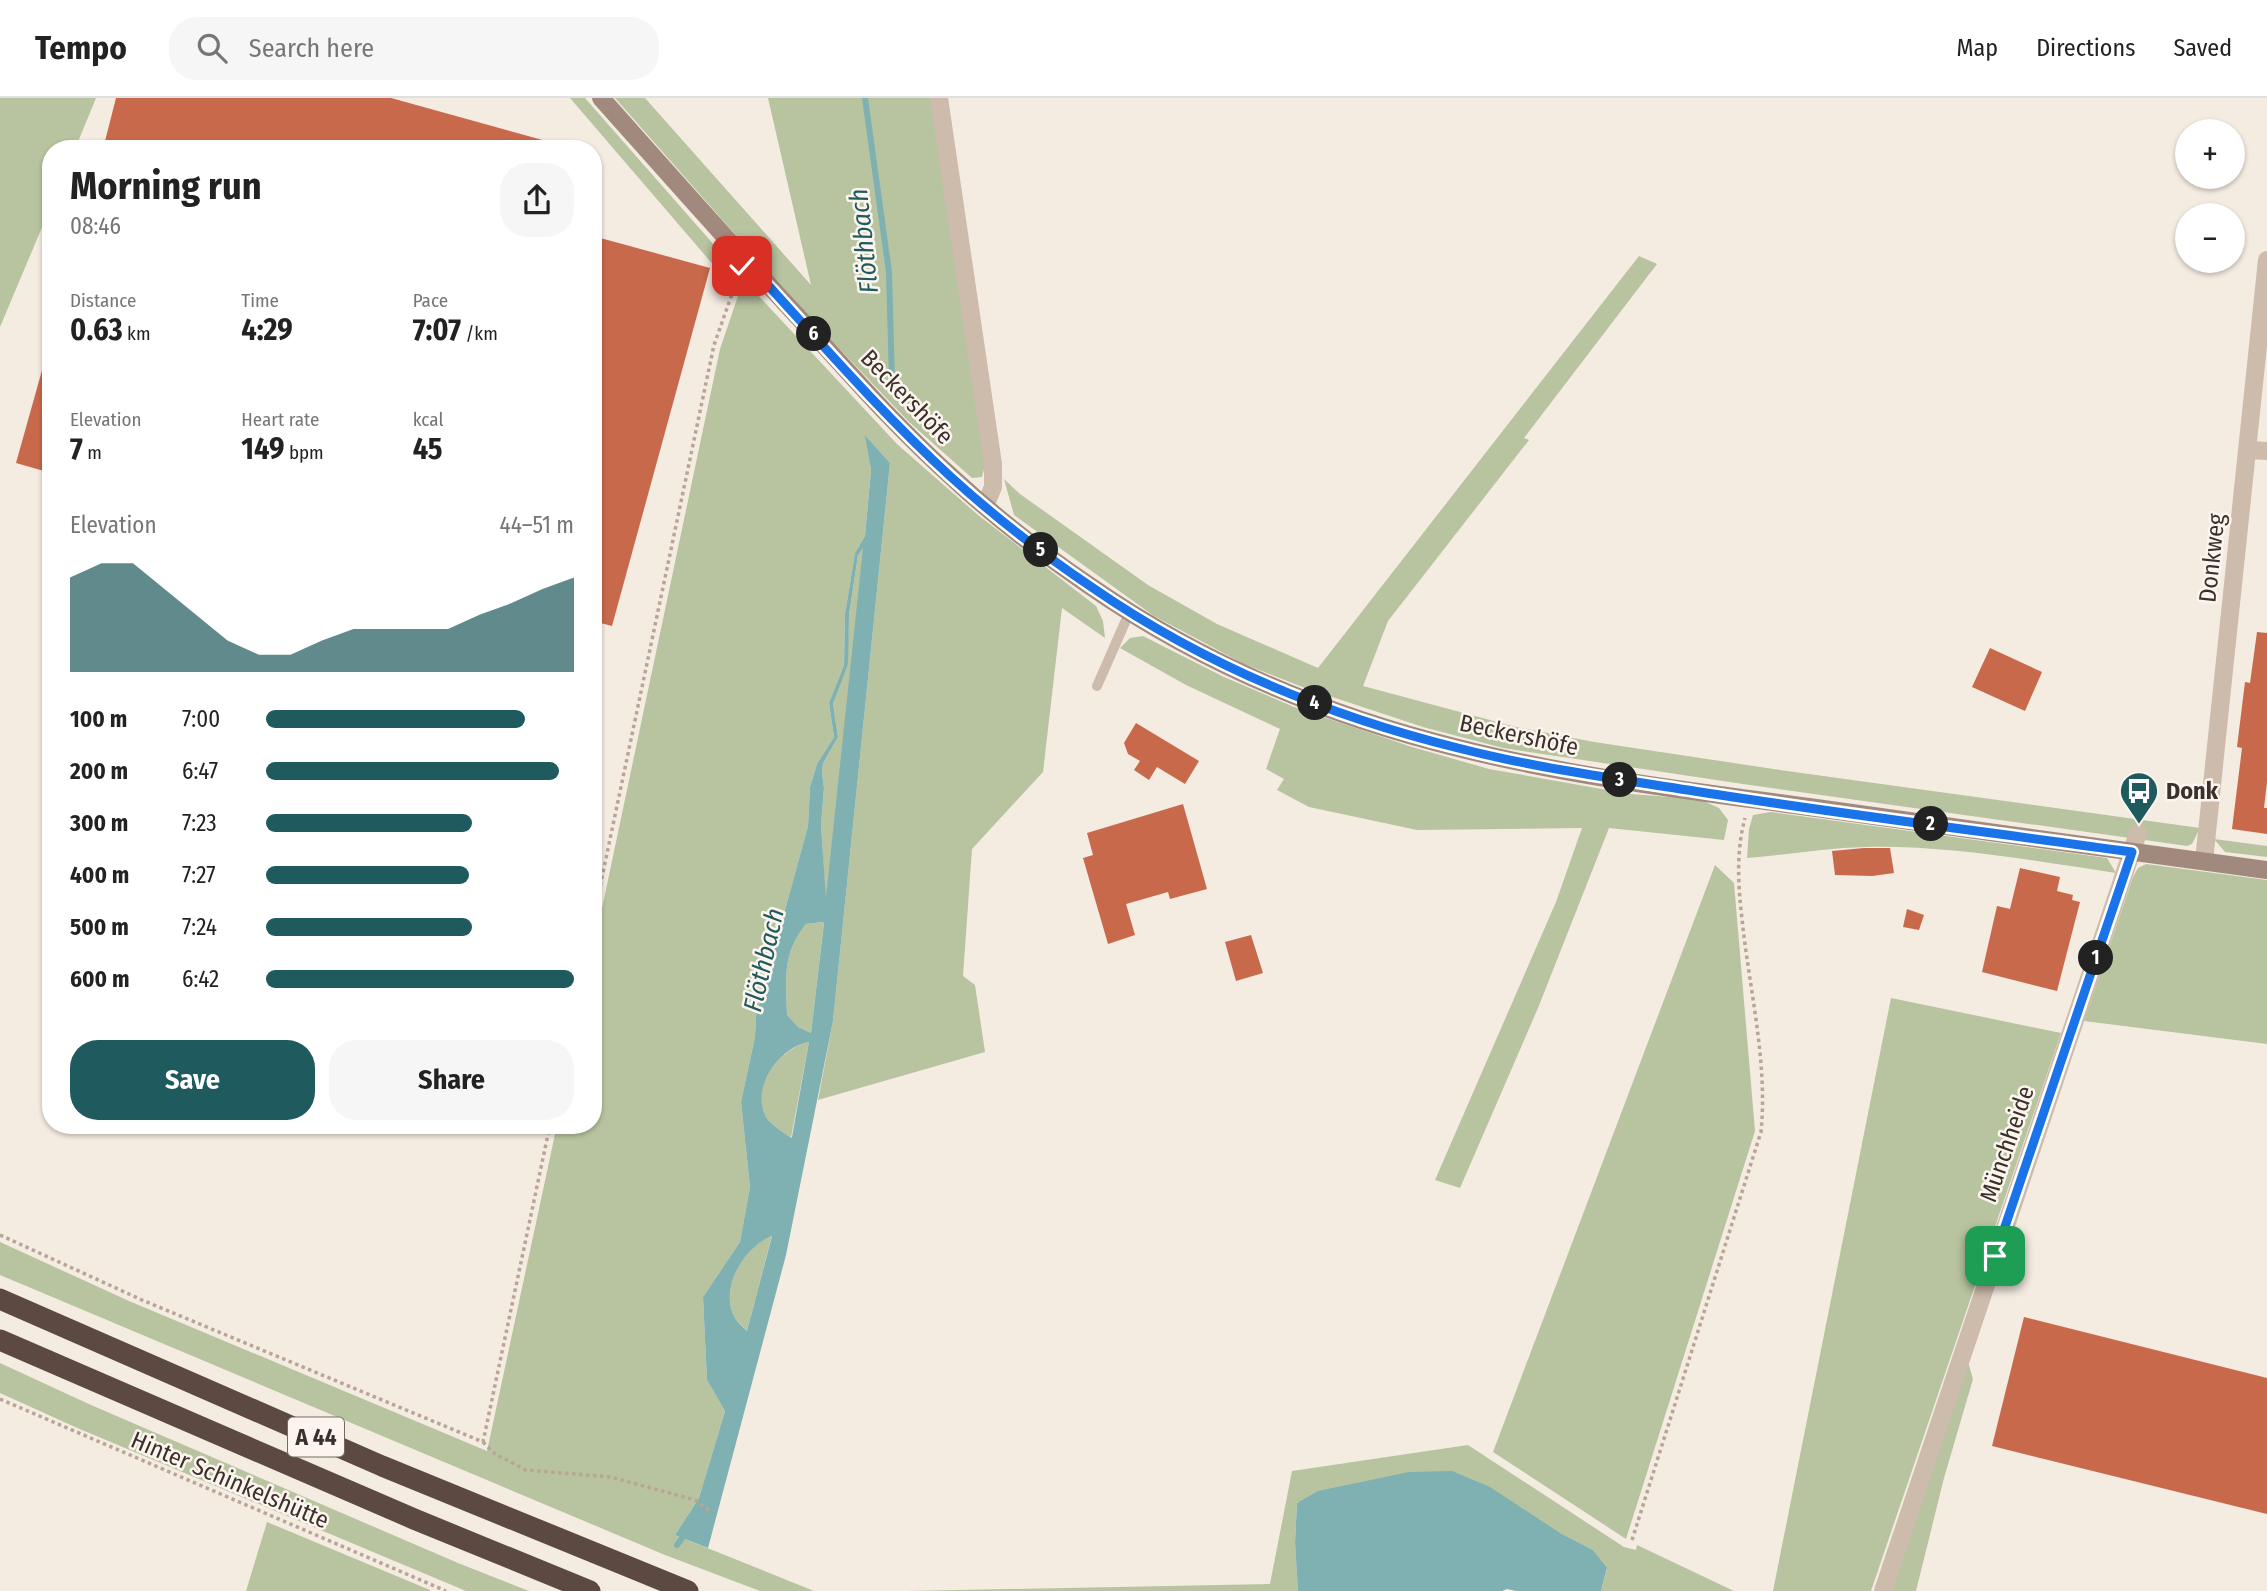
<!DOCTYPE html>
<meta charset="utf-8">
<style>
:root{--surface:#fff;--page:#f6f6f6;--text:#222;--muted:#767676;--line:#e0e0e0;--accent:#1f5a5e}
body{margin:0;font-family:"Fira Sans Condensed",sans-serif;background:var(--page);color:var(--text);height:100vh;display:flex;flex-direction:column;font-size:26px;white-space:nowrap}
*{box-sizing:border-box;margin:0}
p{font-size:23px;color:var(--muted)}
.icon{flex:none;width:38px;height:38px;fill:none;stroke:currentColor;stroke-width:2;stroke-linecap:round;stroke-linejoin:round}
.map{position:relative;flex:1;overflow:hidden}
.sheet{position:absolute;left:42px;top:42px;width:560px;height:994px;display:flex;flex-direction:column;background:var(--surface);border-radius:28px;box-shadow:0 2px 5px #0004}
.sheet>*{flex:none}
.fabs{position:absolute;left:2175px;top:21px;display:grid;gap:14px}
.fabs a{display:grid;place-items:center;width:70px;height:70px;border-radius:50%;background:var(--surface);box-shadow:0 2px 5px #0004;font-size:35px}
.pin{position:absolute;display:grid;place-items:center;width:60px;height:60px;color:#fff;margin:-30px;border-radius:14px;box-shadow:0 4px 10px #0006}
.km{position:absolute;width:35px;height:35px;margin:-18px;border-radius:50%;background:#222;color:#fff;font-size:19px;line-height:35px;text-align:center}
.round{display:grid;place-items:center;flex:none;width:74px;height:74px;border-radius:28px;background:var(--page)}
.headline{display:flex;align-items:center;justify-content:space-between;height:119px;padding:0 28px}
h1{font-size:38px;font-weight:700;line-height:52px}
.figures{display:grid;grid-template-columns:repeat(3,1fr);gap:10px;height:119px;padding:7px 28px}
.figures div{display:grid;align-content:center}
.figures b{font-size:30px;font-weight:700}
.figures small{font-size:19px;font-weight:400}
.figures p{font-size:19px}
.chart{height:196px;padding:14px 28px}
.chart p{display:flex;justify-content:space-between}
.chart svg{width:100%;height:126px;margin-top:7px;fill:var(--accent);opacity:.7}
.button{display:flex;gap:14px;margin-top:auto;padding:14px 28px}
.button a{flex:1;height:80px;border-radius:28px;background:var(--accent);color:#fff;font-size:28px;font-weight:700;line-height:80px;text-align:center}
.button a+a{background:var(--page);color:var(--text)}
ul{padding:0 28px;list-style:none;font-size:23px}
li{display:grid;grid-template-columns:112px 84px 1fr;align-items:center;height:52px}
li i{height:18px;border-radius:9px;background:var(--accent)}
header{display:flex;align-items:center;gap:42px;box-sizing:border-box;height:98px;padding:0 35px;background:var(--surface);border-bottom:2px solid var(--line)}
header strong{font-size:33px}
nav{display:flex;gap:38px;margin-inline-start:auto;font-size:24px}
.search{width:490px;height:63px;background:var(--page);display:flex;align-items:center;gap:18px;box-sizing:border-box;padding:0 24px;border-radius:28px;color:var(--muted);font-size:26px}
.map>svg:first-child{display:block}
.green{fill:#b8c4a0}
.water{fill:#7fb0b2;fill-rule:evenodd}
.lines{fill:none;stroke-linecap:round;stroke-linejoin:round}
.stream{stroke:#7fb0b2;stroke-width:6}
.building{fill:#c8694b}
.path{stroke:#b9a596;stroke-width:3.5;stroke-dasharray:3.5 3.5;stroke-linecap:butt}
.lane{stroke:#cdbbac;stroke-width:10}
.street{stroke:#cdbbac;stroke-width:18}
.secondary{stroke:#a18a7d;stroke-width:18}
.highway{stroke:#5c4a42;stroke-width:21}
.route-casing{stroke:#fff;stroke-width:14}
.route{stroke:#1a73e8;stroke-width:9}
.labels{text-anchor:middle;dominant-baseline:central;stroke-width:5;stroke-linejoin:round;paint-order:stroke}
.shield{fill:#fbf5ee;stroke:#756b66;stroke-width:2}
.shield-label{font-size:23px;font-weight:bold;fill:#3b302b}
.street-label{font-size:24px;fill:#3b302b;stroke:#fbf5ee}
.poi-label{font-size:24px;font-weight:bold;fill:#3b302b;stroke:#fbf5ee;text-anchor:start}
.water-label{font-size:26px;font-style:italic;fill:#1f5a5e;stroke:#fbf5ee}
</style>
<header>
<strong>Tempo</strong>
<div class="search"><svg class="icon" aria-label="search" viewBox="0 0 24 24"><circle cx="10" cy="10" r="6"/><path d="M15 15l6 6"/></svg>Search here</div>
<nav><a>Map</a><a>Directions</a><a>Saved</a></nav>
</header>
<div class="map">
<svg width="2267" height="1493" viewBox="0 0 2267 1493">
<rect width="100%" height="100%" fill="#f4ebe1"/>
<!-- green -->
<g class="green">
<path d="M0,0h96l-21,51h-24v57l-51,121z"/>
<path d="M570,0h15l137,156v21z"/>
<path d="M615,0h30l166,187 -43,-187h163l55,364 -4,15 -10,1 -64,-57 -115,-121z"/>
<path d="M1639,158l18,8 -133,174 5,2 -141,181 -25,65 153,41 78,15 193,29 413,57 -8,16 -5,2 -444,-62 -240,-36 -80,-21 -118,-39 -61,-24 -90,-48 -140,-101 -10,-36 16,15 128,91 69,39 101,44z"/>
<path d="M745,193l11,2 141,151 81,71 118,91 7,15 2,17 -43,-30 -19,164 -71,77 -9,127 12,9 10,67 -167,48 15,-79 57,-558 -24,-27 5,34 -6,66 -10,17 -10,61 -1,51 -15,38 5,34 -17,27 -7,23 -2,39 -52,190 -1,21 -14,65 9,85 -10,55 -37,55 4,83 18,31 -26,87 -24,37 139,56h-54l-95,-36 -665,-280v-33l129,59 358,150 70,-326h36v-174l127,-602 18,-53z"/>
<path d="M864,448l-38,358 -5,-79 3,-37 -2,-15 1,-10 15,-26 -5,-33 14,-40 2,-49 9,-60z"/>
<path d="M1143,538l81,41 70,30 118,40 77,22 141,25 69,5 20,9 9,12 -4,20 -115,-12 -71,180 -78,180 -25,-8 121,-278 26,-74 -165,2 -108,-23 -32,-17 7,-11 -18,-10 14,-40 -94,-44 -66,-37 10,-10z"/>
<path d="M1771,714l336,46 9,15c-81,-12 -169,-28 -251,-26 -39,1 -79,8 -118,11l2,-29 4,-14z"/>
<path d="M2214,741l53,7v11l-42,-5z"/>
<path d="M2146,766l121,16v164l-183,-23 49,-144 5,-9z"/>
<path d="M1715,767l19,18 21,248 -129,408 -133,-87z"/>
<path d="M824,824l-13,111 -13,-6 -11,-12c-1,-37 -5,-61 19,-91z"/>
<path d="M1891,900l170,35 -190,558h-98z"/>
<path d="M809,944l-18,96c-8,-6 -20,-13 -25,-21 -17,-30 14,-69 43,-75z"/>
<path d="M772,1137l-25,96c-4,-5 -12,-11 -14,-17 -12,-30 13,-68 39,-79z"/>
<path d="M1968,1264l5,17 -29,99 -28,113h-26z"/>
<path d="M0,1265l91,42 367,158 71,28h-63l-391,-164 -75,-34z"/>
<path d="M1468,1347l156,102 12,3 1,-5 97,46h-133l6,-22 -14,-19 -33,-17 -263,-31 -2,41 3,48h-390l362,-7 22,-113z"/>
<path d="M267,1424l163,68v1h-184z"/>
</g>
<!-- water -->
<g class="water">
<path d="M865,337l25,28 -57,558 -47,234 -78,293 -33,-13 24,-37 26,-87 -18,-31 -4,-83 37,-55 10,-55 -9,-85 14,-65 1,-21 52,-190 2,-39 7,-23 17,-27 -5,-34 15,-38 1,-51 10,-61 10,-17 6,-66zM863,450l-37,349v1l-5,-73 3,-37 -2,-15 1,-10 15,-26 -5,-33 15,-40 1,-49 9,-60zM823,824l1,1 -13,110 -13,-6 -11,-12c-1,-37 -5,-61 19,-91zM809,944l-17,95 -1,1c-8,-6 -20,-13 -25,-21 -16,-30 14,-70 43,-75zM771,1138h1l-25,95c-5,-5 -12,-11 -14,-17 -12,-29 12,-67 38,-78z"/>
<path d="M1452,1373l38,16 70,46 33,17 14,18 -6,23h-85l-9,-2 -5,2h-204l-3,-48 2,-40 21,-12 91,-19z"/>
</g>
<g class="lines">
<!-- stream -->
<g class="stream">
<path d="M865,0l24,174 3,109"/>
<path d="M677,1447l9,-12"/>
</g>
</g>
<!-- building -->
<g class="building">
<path d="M116,0h275l166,46 -1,5h-453z"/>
<path d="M593,138l117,32 -98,358 -19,-5z"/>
<path d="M46,258l5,1v116l-35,-10z"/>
<path d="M2257,534l10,1v149l-3,26h3v26l-35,-5 10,-81 -5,-1 8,-65 5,1z"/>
<path d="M1990,550l52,24 -17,39 -53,-24z"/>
<path d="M1136,625l63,38 -14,23 -28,-17 -8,13 -15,-10 6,-9 -12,-7 -4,-11z"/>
<path d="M1183,706l24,85 -37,10 -2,-7 -42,12 9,31 -27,9 -25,-86 10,-3 -6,-22z"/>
<path d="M1864,750h26l4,25 -22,3 -37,-1 -3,-24z"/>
<path d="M2020,770l40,9 -3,14 16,4 -1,5 8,2 -23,89 -75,-19 15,-66 13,3z"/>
<path d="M1907,811l17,6 -5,15 -16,-3z"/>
<path d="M1251,837l12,38 -27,8 -11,-39z"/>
<path d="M2024,1219l243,61v136l-275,-68z"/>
</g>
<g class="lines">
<!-- path -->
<g class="path">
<path d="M593,822l121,-575 24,-68"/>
<path d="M0,1137l142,65 341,142 67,-317"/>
<path d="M0,1301l446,192"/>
<path d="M483,1344l12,12 31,16 85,7 84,23 16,12"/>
<path d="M1632,1442l129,-408c7,-70 -12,-144 -19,-213 -4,-35 -6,-67 3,-101"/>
</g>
<!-- lane -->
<path class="lane" d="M1097,588l33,-75"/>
<!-- street -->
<g class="street">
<path d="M939,0l54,366v23l-8,19"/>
<path d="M2248,352l19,1"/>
<path d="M2204,763l63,-601"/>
<path d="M1883,1493l255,-758"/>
</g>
<!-- secondary -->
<path class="secondary" d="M601,0c66,74 132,149 200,222 49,54 98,110 153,159 42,39 89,75 136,107 111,77 238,130 368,162 115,29 234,43 351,59 153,22 305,42 458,63"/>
<!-- highway -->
<g class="highway">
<path d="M0,1201l382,167 306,125"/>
<path d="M0,1242l414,179 176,72"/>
</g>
</g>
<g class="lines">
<!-- route casing -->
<g class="route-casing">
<path id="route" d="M742,168l4,-5c67,73 132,149 205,216 44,40 93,78 142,111 110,76 236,128 365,160 86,22 174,33 262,47 137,21 275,38 412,57l-137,404"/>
</g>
<!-- route -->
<use href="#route" class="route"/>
</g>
<!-- icons -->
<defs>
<g id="bus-pin" transform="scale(2.0125)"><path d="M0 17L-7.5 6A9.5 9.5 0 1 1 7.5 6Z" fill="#1f5a5e" stroke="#fbf5ee"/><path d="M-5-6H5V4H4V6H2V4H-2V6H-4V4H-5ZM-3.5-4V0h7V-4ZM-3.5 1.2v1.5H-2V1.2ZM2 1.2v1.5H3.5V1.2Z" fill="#fff"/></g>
</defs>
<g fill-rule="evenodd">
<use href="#bus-pin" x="2139" y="693"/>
</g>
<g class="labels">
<!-- shield labels -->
<rect class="shield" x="288" y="1319.5" width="56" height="39" rx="5"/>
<g class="shield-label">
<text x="316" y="1339">A 44</text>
</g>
<!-- street labels -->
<g class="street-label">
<text transform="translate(907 299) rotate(46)">Beckershöfe</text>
<text transform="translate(2212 460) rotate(-84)">Donkweg</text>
<text transform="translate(1519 637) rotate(12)">Beckershöfe</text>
<text transform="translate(2007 1046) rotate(-71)">Münchheide</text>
<text transform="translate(230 1382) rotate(23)">Hinter Schinkelshütte</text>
</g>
<!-- poi labels -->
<g class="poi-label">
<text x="2166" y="693">Donk</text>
</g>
<!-- water labels -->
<g class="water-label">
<text transform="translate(864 143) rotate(-96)">Flöthbach</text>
<text transform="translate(764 862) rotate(-77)">Flöthbach</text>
</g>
</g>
</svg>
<div class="fabs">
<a>+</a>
<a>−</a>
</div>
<div class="pin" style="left:1995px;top:1158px;background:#1e9e55"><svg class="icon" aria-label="arrive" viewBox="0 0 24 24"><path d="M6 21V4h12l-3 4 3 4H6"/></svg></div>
<div class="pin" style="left:742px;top:168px;background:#d93025"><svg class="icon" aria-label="check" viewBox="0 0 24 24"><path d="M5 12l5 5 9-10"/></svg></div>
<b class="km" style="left:2096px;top:860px">1</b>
<b class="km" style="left:1931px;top:726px">2</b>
<b class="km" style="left:1620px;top:682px">3</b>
<b class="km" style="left:1315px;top:605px">4</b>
<b class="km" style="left:1041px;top:452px">5</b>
<b class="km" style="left:814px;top:236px">6</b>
<section class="sheet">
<div class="headline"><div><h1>Morning run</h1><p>08:46</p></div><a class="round"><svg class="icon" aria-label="share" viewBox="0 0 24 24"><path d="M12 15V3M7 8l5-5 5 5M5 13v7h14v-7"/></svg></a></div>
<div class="figures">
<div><p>Distance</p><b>0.63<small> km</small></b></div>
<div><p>Time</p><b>4:29</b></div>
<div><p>Pace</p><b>7:07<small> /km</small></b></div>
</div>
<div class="figures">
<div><p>Elevation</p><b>7<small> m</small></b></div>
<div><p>Heart rate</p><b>149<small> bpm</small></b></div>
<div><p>kcal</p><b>45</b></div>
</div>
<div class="chart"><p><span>Elevation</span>44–51 m</p>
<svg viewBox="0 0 160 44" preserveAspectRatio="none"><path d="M0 44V11L10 6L20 6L30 15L40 24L50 33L60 38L70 38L80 33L90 29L100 29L110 29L120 29L130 24L140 20L150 15L160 11V44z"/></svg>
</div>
<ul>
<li><b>100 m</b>7:00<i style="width:84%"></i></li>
<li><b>200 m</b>6:47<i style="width:95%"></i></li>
<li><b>300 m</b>7:23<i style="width:67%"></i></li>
<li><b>400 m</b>7:27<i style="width:66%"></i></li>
<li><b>500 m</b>7:24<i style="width:67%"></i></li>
<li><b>600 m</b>6:42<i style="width:100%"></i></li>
</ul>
<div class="button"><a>Save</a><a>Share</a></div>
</section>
</div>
